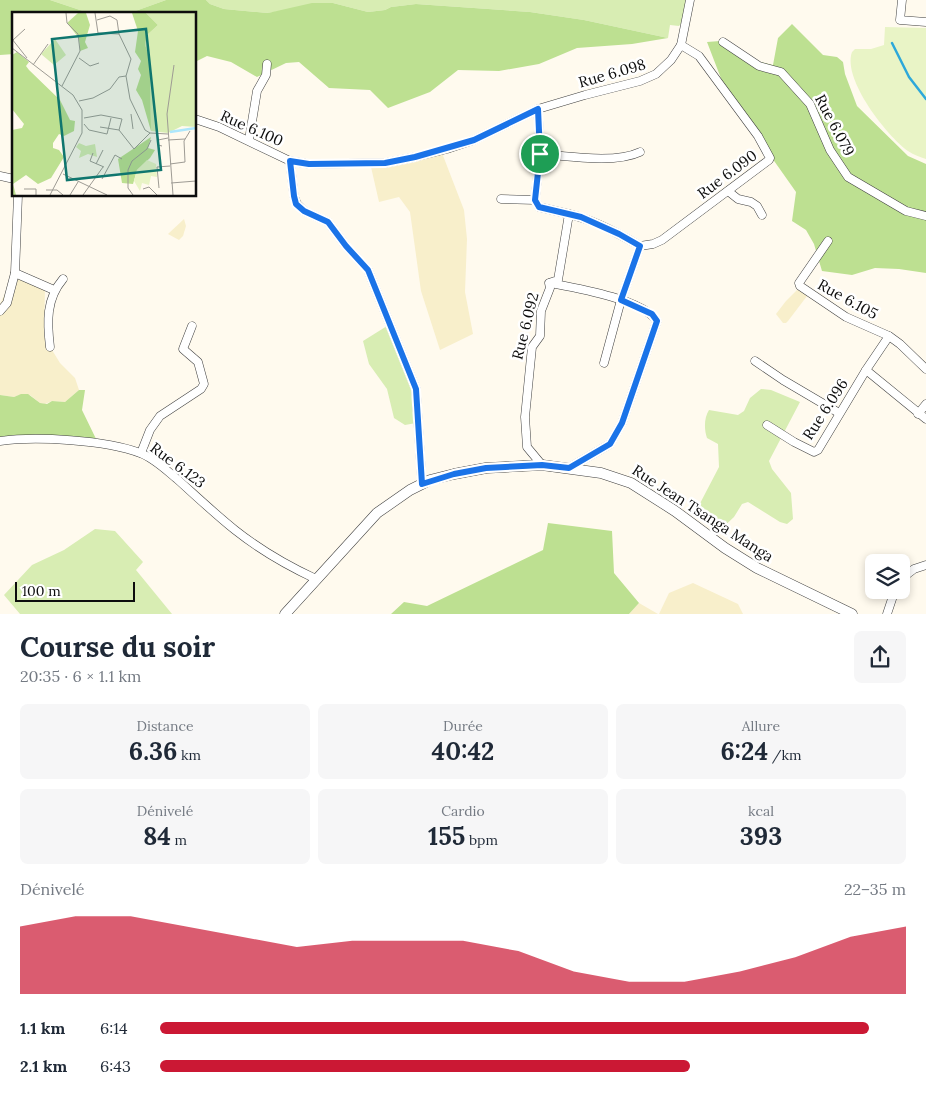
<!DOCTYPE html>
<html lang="fr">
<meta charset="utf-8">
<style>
:root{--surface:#fff;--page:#f6f6f7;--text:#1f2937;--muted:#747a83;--accent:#cb1834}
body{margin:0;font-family:Lora,serif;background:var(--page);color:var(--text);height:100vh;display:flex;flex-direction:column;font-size:19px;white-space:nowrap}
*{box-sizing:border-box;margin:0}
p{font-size:16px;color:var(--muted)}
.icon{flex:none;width:28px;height:28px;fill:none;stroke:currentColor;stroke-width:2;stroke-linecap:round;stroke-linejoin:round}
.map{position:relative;height:614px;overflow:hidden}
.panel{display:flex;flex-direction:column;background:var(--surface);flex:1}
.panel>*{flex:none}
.buttons{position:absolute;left:865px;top:554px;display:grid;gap:10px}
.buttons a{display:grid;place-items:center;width:45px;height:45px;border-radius:8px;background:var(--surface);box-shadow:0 2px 8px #0003;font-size:25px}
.scale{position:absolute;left:15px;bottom:12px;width:120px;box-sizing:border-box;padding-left:5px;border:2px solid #0d0d0d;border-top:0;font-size:14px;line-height:18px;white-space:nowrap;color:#0d0d0d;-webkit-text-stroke:4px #fff;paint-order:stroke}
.pin{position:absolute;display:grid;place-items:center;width:42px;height:42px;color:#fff;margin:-21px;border:2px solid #fff;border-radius:50%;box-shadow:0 1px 5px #0007}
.round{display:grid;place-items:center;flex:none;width:52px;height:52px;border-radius:8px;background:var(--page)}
.headline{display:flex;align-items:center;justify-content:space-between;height:85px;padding:0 20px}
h1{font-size:28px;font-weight:700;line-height:38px}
.figures{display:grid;grid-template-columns:repeat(3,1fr);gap:8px;height:85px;padding:5px 20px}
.figures div{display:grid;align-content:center;border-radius:8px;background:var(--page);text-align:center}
.figures b{font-size:25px;font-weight:700}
.figures small{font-size:14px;font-weight:400}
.figures p{font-size:14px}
.chart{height:140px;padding:10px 20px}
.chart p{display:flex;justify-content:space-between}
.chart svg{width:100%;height:90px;margin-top:5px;fill:var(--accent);opacity:.7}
ul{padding:0 20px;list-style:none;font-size:16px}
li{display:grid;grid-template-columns:80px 60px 1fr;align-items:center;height:38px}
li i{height:12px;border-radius:6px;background:var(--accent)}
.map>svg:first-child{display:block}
.farmland{fill:#f8efcb}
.green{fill:#d8edb3}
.forest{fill:#bde091}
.pitch{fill:#e9f4c6}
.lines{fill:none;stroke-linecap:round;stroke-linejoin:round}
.stream{stroke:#2da8da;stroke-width:2.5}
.minor-casing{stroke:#404040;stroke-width:9}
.tertiary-casing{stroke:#404040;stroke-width:11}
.minor{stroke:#fff;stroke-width:8}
.tertiary{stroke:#fff;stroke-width:10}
.route-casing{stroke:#fff;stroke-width:10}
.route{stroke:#1a73e8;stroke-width:6}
.labels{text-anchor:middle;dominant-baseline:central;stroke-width:5;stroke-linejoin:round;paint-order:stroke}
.street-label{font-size:15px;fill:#0d0d0d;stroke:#fff}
.inset-river{fill:none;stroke:#ade7fc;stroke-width:2.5}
.inset-road{fill:none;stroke:#9e9b94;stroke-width:1}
.view{fill:#0f766e;fill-opacity:0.15;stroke:#0f766e;stroke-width:2.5}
.inset-edge{fill:none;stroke:#0d0d0d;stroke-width:2.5}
</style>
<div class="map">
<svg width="926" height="614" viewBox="0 0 926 614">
<rect width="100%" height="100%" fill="#fffaee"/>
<!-- farmland -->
<g class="farmland">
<path d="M442,153l22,57 3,29 -2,53 8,42 -33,16 -19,-59 -11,-79 -11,-15 -20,5 -8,-35z"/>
<path d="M184,219l2,7 -3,10 -4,4 -11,-6z"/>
<path d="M13,277l32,11 -1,49 16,26 15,15 4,12 -14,12 -13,-1 -7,3 -5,-1 -10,-8h-11l-5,2 -14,-2v-91z"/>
<path d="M797,290l5,1 5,5 -19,25 -2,2h-3l-7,-9 10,-13z"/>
<path d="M693,583l45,21 5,10h-84l10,-21z"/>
<path d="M639,603l19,11h-29z"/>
</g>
<!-- green -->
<g class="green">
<path d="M50,0h116l-39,14h-35z"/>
<path d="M206,0h481c-1,9 -2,19 -8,26l-9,-1 -2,13 -84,-18 -54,-8 -114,-8 -25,3 -6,3 -17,2 -35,-9 -65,10 -44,-4 -14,-5z"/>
<path d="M387,326l27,65 2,32 -11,2 -11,-7 -7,-29 -18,-25 -6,-23z"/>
<path d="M761,389l10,1 29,12 -31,59 3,8 19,24 2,26 -6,5 -7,-2 -32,-20 -6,2 -8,13 -15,14 -24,-18 24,-46 -1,-23 -11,-6c-3,-9 -3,-20 2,-28l29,5 6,-4 6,-13z"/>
<path d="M95,529l20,2 28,31 -7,8 36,44h-152l-16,-19 28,-30 32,-15z"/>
</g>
<!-- forest -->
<g class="forest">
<path d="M0,0h50l42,14h-78v40l-14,1z"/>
<path d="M166,0h40l4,4 14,5 44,4 44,-10h21l35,9 17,-2 6,-3 25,-3 114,8 54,8 84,18 -36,6 -55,4 -38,16 -40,7 -41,-1 -28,22 -42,16 -18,-18 -41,-2 -30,-26 -13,1 -29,14 -26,-15 -24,-6 -12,6v-48h-68z"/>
<path d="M792,24l31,31 14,2 6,5 2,12 12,32 51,50 18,8v109l-27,-4 -24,-1 -23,7 -30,-4 -8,-27 -8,-14 -14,-9 4,-29 -69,-98 -20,-52 13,-1 28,18 25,6 5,-27z"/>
<path d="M79,390h6l-3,20 16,33 -98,-2v-46l14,2 7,-3h7l12,9 7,1 5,-3 13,1z"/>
<path d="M548,523l64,8 2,42 25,30 -10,11h-238l13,-12 23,4 116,-56z"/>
</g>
<!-- pitch -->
<path class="pitch" d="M885,27l41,1v131c-6,-2 -12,-4 -18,-8 -21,-15 -66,-72 -56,-99l3,-3h16l13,-4z"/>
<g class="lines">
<!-- stream -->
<path class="stream" d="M892,43l17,34 17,22"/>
<!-- minor casing -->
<g class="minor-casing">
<g id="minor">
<path d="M902,0l-2,20 26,2"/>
<path d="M723,42l36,24 22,6 29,32 20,46 18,27 58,34 20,5"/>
<path d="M538,109l2,45 -5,46 4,7 30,7"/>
<path d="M195,119l24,8 71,34 4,35 3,8 7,7 24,11 18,24 22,24 48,119 6,95"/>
<path d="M249,140l8,-49 9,-16 1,-11"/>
<path d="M540,154c28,2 75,10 100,-2"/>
<path d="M290,161l19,3 76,-1 30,-6 32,-8 27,-9 64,-31 47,-14 55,-14 16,-7 15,-14 10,-15"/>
<path d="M0,176l14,3"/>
<path d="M728,191l10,8 13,3 6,4 5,9"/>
<path d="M501,199l34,1"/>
<path d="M828,241l-29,42 1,3 46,31 43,19 11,8 26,25"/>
<path d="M15,273l39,17"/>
<path d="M550,283c26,5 92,16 107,38l-35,102 -12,21 -41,24"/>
<path d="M0,311l7,-8 8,-30 3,-78"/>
<path d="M50,347c-3,-25 -4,-48 13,-68"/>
<path d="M755,361l28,19 56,33"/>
<path d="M604,363l17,-63 19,-54 13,-2 9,-4 107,-80 1,-2 -12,-22 -59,-80 -18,-11 9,-45"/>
<path d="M866,370l60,49"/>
<path d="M918,414l8,-10"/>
<path d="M767,425l27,17 20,10 4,-2 48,-80 23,-34"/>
<path d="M0,441c36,-5 106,-1 140,12 14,5 26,17 37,26 19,17 38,35 58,51 24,19 53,36 81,49"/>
<path d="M141,453l9,-23 10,-14 41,-27 3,-5 -6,-22 -15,-13 9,-23"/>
<path d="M542,465l-15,-18 -2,-30 7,-70 8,-11 1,-25 9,-23 -1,-5 9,-3 11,-66c25,6 49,19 71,32"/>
<path d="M901,579l13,-10 12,-4"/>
<path d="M887,614l8,-24"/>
</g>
</g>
<!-- tertiary casing -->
<g class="tertiary-casing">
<path id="tertiary" d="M285,614l92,-101 33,-23 20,-10 24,-6 32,-6 56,-3 59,8 30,10 44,28 50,37 32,20 95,46"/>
</g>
<!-- minor -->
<use href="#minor" class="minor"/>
<!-- tertiary -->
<use href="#tertiary" class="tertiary"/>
</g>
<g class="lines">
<!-- route casing -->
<g class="route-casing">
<path id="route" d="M538,109l2,45 -5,46 4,7 42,10 38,17 21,12 -19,54 31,14 5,7 -35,102 -12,21 -41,24 -27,-3 -56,3 -32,6 -32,10 -6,-95 -48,-119 -22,-24 -18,-24 -24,-11 -8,-7 -2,-8 -4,-35 19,3 76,-1 30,-6 59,-17z"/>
</g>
<!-- route -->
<use href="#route" class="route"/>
</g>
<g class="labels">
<!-- street labels -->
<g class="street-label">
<text transform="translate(612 73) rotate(-16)">Rue 6.098</text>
<text transform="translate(835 125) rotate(62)">Rue 6.079</text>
<text transform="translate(252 128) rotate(24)">Rue 6.100</text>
<text transform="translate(727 174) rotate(-37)">Rue 6.090</text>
<text transform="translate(848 299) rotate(29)">Rue 6.105</text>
<text transform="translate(525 326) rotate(-76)">Rue 6.092</text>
<text transform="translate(825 409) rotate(-57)">Rue 6.096</text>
<text transform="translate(178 465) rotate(37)">Rue 6.123</text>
<text transform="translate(703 513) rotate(33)">Rue Jean Tsanga Manga</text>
</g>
</g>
<!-- overview -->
<g transform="translate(12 12)">
<rect width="184" height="184" fill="#fffaee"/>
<path d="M134,1h50v114l-14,-1 -14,7 -17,-2 -1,-72 -5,-14 2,-10 11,-10zM43,27l11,16 -12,10 -13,-11zM67,131l7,3 9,-2 2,13 -9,-3 -9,4 2,-7 -5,-4z" fill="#d8edb3"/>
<path d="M66,1h8l4,12 -5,17 3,6 -8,3 -1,-13 -12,-15zM120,1h14l12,12 -11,10 -2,10 5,13 1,73 -9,-31 -6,-10 5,-15 -3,-6 3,-8 -6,-9 3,-21zM5,40l12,10 -3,4 3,4 31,30 10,20 5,1 -1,10 -10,5 -5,-2 -6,9v5l6,2 5,7 -13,21 -13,6 -12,-9 -13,9 3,11h-4v-65l10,-2 2,-4 -12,-15v-54zM139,125l-3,11 7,2 -5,8 -13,12 -4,14 -11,-1 -4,-24z" fill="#bde091"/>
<path d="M135,148l9,4 1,13 -6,-1 -2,9 -7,-2 -2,8 -6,-10 3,-11z" fill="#e9f4c6"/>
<path class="inset-river" d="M158,120l26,-4"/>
<path class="inset-road" d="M83,1l3,20 21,1M0,27l15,19M1,28l12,-11M0,36l61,47 9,15v23l-32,62M67,46l11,8 9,-3M21,53l15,-21M114,64l4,23 15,31 5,3M50,74l18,-35 -2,-17 -11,-11 -1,-10M67,89l14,-3 17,-9 9,-12 7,-1 5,-17 -12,-25 -2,-14 -7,-4 -13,4M119,102l2,15M72,106l17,-3 21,4 -3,11M72,112l5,6 18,4 4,-16M88,115l19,3 15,19 16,-16 18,1M156,128l17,-1M150,134l-4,-1v-5l10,-2M81,141l-3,8 14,6M84,152l7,-14M158,152l15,-2 -1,-21 6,-10M51,162l44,21M90,167l13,-24 7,4M159,171l25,-2M147,176l-2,-21 13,-1M12,177h12v6M131,177l6,-2 8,8M34,178h11l6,5M58,183l8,-13M71,183l20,-28M121,183l-5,-7v-18l4,-9 15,-12 4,-9M161,183l-6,-81 7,-49"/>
<path class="view" d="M134,17l15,141 -94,10 -15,-141z"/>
<rect width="184" height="184" class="inset-edge"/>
</g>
</svg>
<div class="buttons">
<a><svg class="icon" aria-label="layers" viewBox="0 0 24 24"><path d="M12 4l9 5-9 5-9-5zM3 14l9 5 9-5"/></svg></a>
</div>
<div class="scale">100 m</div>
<div class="pin" style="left:540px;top:154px;background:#1e9e55"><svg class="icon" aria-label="arrive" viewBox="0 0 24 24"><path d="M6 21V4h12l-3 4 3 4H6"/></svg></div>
</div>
<section class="panel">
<div class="headline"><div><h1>Course du soir</h1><p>20:35 · 6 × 1.1 km</p></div><a class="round"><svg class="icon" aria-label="share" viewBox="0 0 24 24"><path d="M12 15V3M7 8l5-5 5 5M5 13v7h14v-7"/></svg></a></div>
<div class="figures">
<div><p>Distance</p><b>6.36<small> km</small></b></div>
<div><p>Durée</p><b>40:42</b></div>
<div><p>Allure</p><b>6:24<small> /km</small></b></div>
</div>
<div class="figures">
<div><p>Dénivelé</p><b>84<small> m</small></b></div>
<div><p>Cardio</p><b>155<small> bpm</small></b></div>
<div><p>kcal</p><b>393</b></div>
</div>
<div class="chart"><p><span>Dénivelé</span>22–35 m</p>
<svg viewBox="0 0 160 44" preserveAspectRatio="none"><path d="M0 44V11L10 6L20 6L30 11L40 16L50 21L60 18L70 18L80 18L90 23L100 33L110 38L120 38L130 33L140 26L150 16L160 11V44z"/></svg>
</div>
<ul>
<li><b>1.1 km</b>6:14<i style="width:95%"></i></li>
<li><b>2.1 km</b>6:43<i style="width:71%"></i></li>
</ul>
</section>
